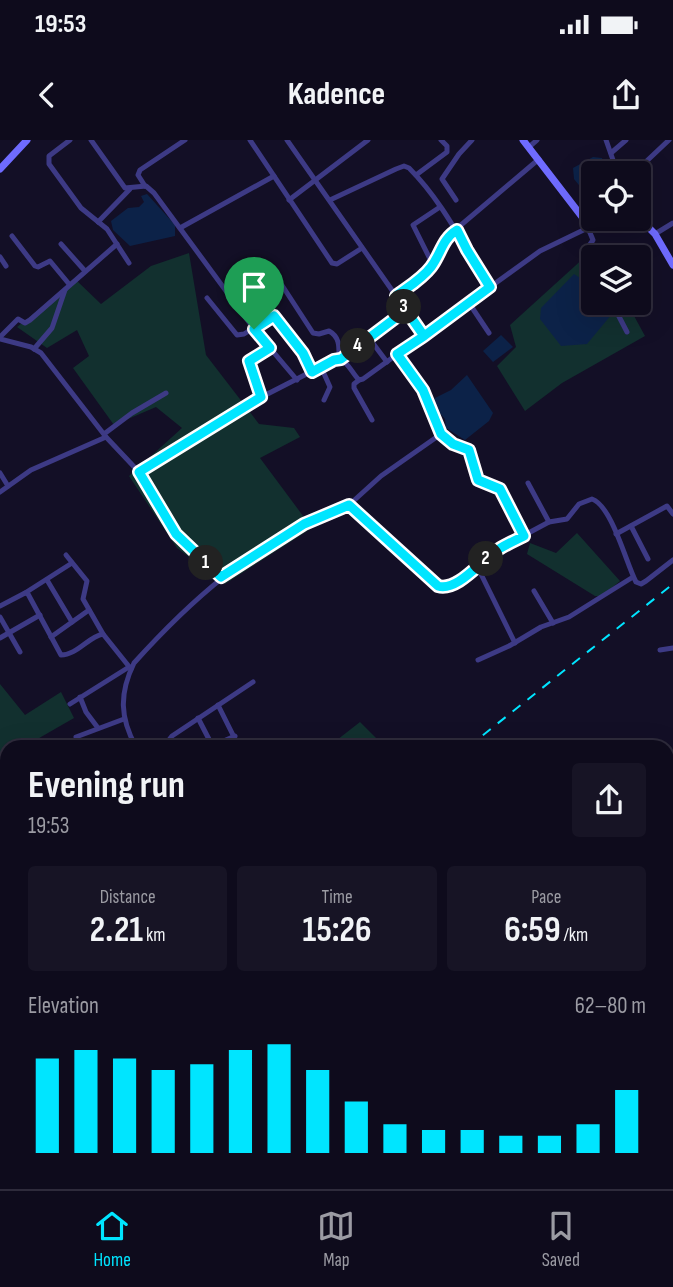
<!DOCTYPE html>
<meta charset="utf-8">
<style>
:root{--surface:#0e0b1c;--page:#171425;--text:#f1f3f6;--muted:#9b9ba3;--line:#2e2b3b;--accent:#00e5ff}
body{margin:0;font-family:"Sofia Sans Condensed",sans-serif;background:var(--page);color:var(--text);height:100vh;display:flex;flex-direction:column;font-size:26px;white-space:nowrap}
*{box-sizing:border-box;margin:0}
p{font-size:23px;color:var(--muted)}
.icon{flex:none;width:38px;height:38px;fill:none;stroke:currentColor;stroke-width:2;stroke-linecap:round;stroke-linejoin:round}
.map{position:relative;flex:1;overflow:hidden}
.sheet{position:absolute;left:0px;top:600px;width:674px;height:450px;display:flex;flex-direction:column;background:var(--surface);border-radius:21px 21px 0 0;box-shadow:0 7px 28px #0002,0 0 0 2px var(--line)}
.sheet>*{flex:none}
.tools{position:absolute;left:581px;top:21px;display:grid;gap:14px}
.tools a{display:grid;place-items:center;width:70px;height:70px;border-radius:7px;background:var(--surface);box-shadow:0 7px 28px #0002,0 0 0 2px var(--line);font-size:35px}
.pin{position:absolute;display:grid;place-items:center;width:60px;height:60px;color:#fff;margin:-72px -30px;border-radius:50% 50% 50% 0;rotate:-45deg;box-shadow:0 0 7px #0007}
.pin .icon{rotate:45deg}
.km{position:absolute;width:35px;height:35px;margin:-18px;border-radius:50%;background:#222;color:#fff;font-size:19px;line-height:35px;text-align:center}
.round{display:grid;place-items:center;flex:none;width:74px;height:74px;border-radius:7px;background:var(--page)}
.headline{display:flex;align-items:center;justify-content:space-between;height:119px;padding:0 28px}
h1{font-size:38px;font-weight:700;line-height:52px}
.stats{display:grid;grid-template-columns:repeat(3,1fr);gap:10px;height:119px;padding:7px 28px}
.stats div{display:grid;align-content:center;border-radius:7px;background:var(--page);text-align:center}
.stats b{font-size:35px;font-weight:700}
.stats small{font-size:19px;font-weight:400}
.stats p{font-size:19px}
.chart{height:196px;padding:14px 28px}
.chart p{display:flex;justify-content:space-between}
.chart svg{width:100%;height:126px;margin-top:7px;stroke:var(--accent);stroke-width:6}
.status{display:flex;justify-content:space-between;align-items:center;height:49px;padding:0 35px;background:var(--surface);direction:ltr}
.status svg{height:19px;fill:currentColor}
header{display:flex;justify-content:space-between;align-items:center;height:91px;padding:0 28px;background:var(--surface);font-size:32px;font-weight:700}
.tab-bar{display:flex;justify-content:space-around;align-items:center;height:98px;border-top:2px solid var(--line);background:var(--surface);font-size:19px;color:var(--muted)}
.tab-bar a{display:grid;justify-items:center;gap:4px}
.tab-bar .current{color:var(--accent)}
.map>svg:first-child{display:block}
.green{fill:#12302f}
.water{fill:#0c2248}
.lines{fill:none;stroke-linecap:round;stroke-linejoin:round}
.street{stroke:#3d3a85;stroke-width:5}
.secondary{stroke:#6f6bff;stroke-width:7}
.primary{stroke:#c25bff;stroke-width:8}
.rail{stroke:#00e5ff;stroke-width:2;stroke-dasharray:10 9;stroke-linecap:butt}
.route-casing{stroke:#fff;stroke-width:14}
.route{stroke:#00e5ff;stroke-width:9}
</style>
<div class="status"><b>19:53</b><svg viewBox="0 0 49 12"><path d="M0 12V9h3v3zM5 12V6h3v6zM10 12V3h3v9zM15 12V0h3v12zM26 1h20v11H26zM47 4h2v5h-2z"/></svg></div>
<header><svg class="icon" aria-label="back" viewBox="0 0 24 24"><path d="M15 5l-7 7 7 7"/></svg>Kadence<svg class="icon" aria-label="share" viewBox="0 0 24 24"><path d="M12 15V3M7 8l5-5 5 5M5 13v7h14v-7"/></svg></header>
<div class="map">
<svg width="673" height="1049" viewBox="0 0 673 1049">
<rect width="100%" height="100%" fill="#130f26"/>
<!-- green -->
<g class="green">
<path d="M597,106l6,11h-10v46h34l18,33 -83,47 -37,28 -28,-45 19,-19 -6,-22z"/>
<path d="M189,113l17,102 53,69 35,4 6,9 -40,21 52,70 -87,56 -48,-36 -48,-72 53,-48 -26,-21 -42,18 -41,-57 16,-12 -12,-26 -30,18 -30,-21 59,-47 25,24 50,-38z"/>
<path d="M577,393l43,48 -18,15h-7l-68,-42 3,-11 26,10z"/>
<path d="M0,544l25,31 36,-23 13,26 -40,23 3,6h-30v68l-7,6z"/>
<path d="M360,582l25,25h-57z"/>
</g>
<!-- water -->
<g class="water">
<path d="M593,17l9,1 4,15h-13l-1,28 -18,-22 -1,-11z"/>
<path d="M147,54l28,31v11l-45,10 -17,-16 -2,-9 17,-13 11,-1 5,-5 -3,-6z"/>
<path d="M574,134c13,8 19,13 19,29h10l9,11 -25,30 -26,2 -21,-27 1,-11z"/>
<path d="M501,195l12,12 -20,15 -10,-11z"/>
<path d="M467,235l26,38 -4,8 -24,19 -19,-12 -1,-9 -13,-15 3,-6 16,-8z"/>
</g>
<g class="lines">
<!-- street -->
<g class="street">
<path d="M70,0l-21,16v8l32,44 26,21 22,34"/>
<path d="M91,0l34,48 21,-2 8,7 100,136 43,51"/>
<path d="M250,0l82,123 5,1 25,-16"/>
<path d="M287,0l137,196"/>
<path d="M606,0l7,20 9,13"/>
<path d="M529,7l8,-7"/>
<path d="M611,13l15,-13"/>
<path d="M634,33l35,-33"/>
<path d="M416,35l31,-23v-6l-6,-6"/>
<path d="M145,46l-7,-11 2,-5 45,-30"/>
<path d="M639,52l4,6 -4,10"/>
<path d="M289,60l79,-60"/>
<path d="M330,60l66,-31 8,-3 5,2c35,35 55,79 81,119"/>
<path d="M456,60l-14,-21 17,-25 13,-14"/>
<path d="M98,82l32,-33"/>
<path d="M180,88l94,-52"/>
<path d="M588,88l5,12 -8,12 8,15"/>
<path d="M655,94l18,-11"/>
<path d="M12,96l23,30 3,1 12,-6 19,23"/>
<path d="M61,104l24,27"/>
<path d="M0,117l6,9"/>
<path d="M433,125l-20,-40 27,-18"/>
<path d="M276,136l37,57 6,1 10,-3c11,6 10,16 10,27"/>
<path d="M396,156l31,-24 11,-15 10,-21 91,-77"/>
<path d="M207,158l30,37 7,-1 30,-19 29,38 8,19"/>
<path d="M469,163l20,30"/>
<path d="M612,163l15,29"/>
<path d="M0,197l18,-18 7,4 5,-3 87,-76"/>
<path d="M369,198l18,24"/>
<path d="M0,199l31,8 10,6 65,84 33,35 37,62 45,43"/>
<path d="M34,209l18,-21 13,-38"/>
<path d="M397,214l24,33 20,47 12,10 16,6 9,30 22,9 24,47"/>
<path d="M341,219l65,-49"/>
<path d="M321,227l9,20 -6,13"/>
<path d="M359,240l-5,4v4l18,32"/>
<path d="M261,257l-12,-36 21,-13"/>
<path d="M104,294l28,-21 34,-20"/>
<path d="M139,332l101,-64 94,-48 5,-2c9,4 13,15 20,22l4,-1 177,-128 58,-28"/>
<path d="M0,333l8,13"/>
<path d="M528,343l21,39"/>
<path d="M0,352l31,-22 75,-33"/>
<path d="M349,365l32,-29 60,-42"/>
<path d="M631,386l17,33"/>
<path d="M616,394l51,-28 6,8"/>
<path d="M66,415l21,26 -4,18 20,35"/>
<path d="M477,426l38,77"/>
<path d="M47,440l25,42"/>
<path d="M534,451l19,32"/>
<path d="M25,453l47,-30"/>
<path d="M0,466l25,-13 3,1 33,61c16,0 27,-18 42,-21l28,35"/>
<path d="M0,477l20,35"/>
<path d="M51,497l38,-27"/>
<path d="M0,498l40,-23"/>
<path d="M660,510l13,-2"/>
<path d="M478,520l31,-14 32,-19 28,-10 64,-40"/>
<path d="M80,557l6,15 12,16"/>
<path d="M70,564l59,-37"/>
<path d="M218,565l21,42"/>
<path d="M198,578l15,29"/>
<path d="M76,597l48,-18"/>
<path d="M136,607c-16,-29 -17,-53 -2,-84 56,-62 118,-118 196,-149 7,-3 12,-8 19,-9l6,4 39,39 43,38 7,2 6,-2 52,-39 47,-25 18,-3 12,-15 13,-5c20,7 34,64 44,83l5,2 5,-3 27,-21"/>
<path d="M172,607l-3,-7 3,-4 81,-54"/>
<path d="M210,607l25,-11"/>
<path d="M0,677l7,11"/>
<path d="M670,680l3,7"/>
<path d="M0,767l7,11"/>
<path d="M667,787l6,11"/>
<path d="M667,831l6,10"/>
<path d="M0,834l7,13"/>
<path d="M667,854l6,10 -6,8"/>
<path d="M0,878l7,12"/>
<path d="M667,904l6,10"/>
<path d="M667,931l6,10"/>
<path d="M0,969l7,9"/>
<path d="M0,1037l8,12"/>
<path d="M57,1043l4,6"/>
<path d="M662,1043l3,6"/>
<path d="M266,1044l14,5"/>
<path d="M575,1049l1,-6"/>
</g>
<!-- secondary -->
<g class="secondary">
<path d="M523,0l63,82 12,1 10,-4"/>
<path d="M0,29l27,-29"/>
<path d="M639,78l16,16 18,31"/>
<path d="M667,618l6,-2"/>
<path d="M0,944l7,-4"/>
</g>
<!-- primary -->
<g class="primary">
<path d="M667,816l6,-5"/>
<path d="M413,1049l8,-6"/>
</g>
<!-- rail -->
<g class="rail">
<path d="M468,607l205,-163"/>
<path d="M82,1049l4,-6"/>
</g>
</g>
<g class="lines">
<!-- route casing -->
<g class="route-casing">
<path id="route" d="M254,189l16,19 -21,13 12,36 -122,75 37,62 45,43 83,-53 45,-19 89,81c20,6 44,-27 61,-37 8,-5 17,-9 25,-13l-24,-47 -22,-9 -9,-30 -16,-6 -12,-10 -18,-44 -26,-36 27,-18 -28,-40c12,-9 26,-17 35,-29 10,-13 11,-28 26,-37l10,20 23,37 -66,49 -18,-26 -65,49 -7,1 -22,12 -9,-19 -29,-37 -20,13"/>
</g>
<!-- route -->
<use href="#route" class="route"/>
</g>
</svg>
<div class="tools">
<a><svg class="icon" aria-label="locate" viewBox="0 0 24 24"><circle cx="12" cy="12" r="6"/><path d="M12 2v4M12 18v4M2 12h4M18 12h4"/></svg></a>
<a><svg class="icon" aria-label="layers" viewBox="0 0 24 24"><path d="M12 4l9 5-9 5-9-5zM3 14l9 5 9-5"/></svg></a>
</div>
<div class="pin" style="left:254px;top:189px;background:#1e9e55"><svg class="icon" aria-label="arrive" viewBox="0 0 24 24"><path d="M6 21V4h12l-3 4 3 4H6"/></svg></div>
<b class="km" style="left:206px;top:423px">1</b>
<b class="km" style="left:486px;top:419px">2</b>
<b class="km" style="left:404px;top:167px">3</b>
<b class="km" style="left:358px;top:206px">4</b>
<section class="sheet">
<div class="headline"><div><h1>Evening run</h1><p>19:53</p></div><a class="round"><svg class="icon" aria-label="share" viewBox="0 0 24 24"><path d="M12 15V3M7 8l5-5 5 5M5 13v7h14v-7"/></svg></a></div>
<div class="stats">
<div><p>Distance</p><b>2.21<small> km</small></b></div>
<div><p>Time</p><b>15:26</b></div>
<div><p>Pace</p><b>6:59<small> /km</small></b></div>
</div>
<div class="chart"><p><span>Elevation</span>62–80 m</p>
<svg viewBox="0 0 160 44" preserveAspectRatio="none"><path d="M5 44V11M15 44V8M25 44V11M35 44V15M45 44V13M55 44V8M65 44V6M75 44V15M85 44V26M95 44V34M105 44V36M115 44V36M125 44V38M135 44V38M145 44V34M155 44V22"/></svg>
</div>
</section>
</div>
<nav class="tab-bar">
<a class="current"><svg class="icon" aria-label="home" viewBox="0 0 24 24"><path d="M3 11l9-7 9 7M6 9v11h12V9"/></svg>Home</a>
<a><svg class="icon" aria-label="map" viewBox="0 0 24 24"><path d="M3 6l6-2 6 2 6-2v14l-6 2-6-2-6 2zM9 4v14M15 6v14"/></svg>Map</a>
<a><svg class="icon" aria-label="saved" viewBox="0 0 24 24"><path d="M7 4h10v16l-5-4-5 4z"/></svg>Saved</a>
</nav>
